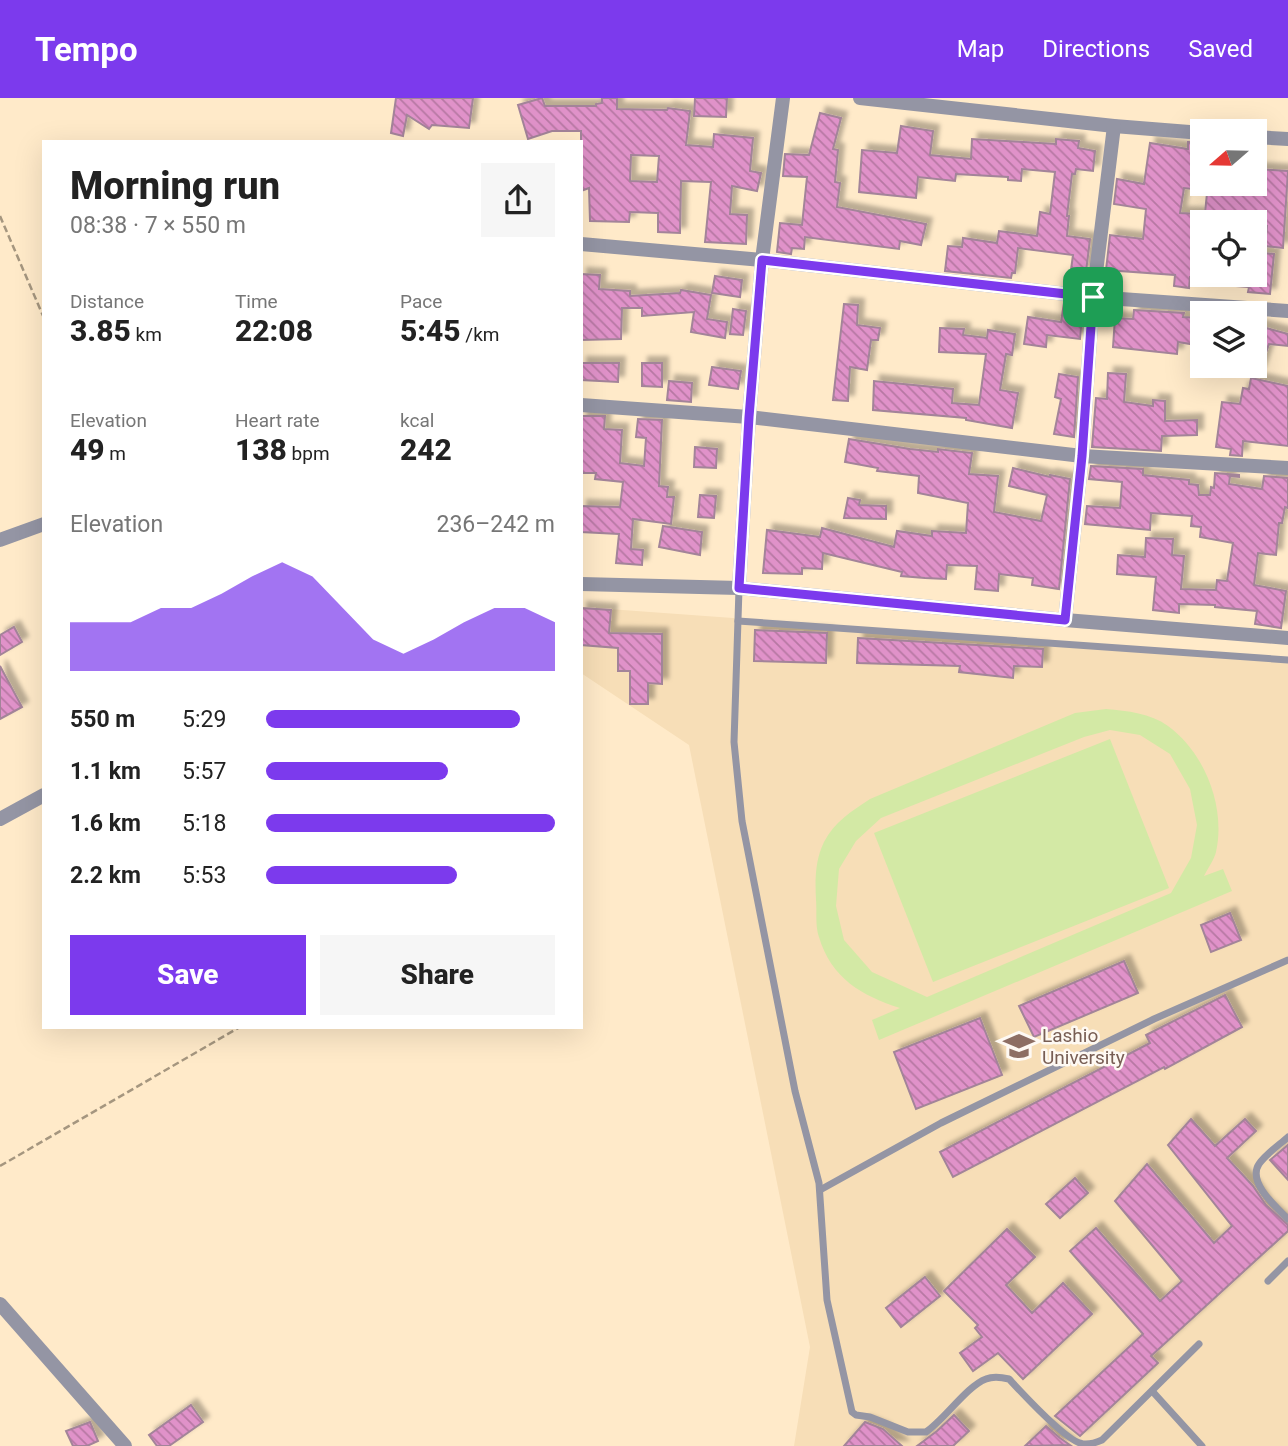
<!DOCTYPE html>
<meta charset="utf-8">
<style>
:root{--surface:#fff;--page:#f6f6f6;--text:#222;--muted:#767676;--accent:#7c3aed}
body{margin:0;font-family:Roboto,sans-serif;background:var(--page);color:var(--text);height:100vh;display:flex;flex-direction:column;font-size:26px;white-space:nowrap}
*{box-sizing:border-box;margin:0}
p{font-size:23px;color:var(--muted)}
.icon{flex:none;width:38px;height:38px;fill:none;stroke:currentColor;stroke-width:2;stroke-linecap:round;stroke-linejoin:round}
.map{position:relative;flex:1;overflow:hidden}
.panel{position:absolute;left:42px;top:42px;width:541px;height:889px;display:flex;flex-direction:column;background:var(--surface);border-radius:0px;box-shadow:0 7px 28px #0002}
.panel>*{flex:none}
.needle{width:46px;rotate:250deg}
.fabs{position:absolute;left:1190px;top:21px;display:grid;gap:14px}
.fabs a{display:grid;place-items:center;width:77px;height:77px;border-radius:0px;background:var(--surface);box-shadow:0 7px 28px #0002;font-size:35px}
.pin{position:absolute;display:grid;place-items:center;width:60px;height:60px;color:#fff;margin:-30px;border-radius:14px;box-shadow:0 4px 10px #0006}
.round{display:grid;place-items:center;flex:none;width:74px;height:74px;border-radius:0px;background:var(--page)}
.head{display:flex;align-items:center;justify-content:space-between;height:119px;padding:0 28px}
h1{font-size:38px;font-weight:800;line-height:52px}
.stats{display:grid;grid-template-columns:repeat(3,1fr);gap:10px;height:119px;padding:7px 28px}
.stats div{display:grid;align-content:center}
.stats b{font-size:30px;font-weight:800}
.stats small{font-size:19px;font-weight:400}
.stats p{font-size:19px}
.chart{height:196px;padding:14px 28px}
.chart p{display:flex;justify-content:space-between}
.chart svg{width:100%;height:126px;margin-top:7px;fill:var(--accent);opacity:.7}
.primary-button{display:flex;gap:14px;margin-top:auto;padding:14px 28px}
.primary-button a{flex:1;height:80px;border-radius:0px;background:var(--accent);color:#fff;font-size:28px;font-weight:800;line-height:80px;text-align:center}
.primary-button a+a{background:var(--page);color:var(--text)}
ul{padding:0 28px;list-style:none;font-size:23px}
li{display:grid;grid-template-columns:112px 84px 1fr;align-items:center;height:52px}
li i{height:18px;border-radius:9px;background:var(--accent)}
header{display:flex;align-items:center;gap:42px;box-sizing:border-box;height:98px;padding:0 35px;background:var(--accent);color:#fff}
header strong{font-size:33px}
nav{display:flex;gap:38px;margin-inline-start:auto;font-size:24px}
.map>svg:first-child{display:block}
.built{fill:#f7deb7}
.garden{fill:#d3e9a5;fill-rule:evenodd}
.building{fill:url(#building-back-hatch);stroke:#a38499;stroke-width:2;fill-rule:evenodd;filter:url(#shadow)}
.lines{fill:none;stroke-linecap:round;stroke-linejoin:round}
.path{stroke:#a5967f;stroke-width:2.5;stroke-dasharray:7 3.5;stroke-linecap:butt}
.service{stroke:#9495a4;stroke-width:7}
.minor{stroke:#9495a4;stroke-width:14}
.route-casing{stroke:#fff;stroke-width:14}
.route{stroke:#7c3aed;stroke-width:9}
.labels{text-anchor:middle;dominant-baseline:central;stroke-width:5;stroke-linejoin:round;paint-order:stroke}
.education-label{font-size:19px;fill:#785e54;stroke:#fef9f3;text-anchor:start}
</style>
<header>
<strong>Tempo</strong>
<nav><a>Map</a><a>Directions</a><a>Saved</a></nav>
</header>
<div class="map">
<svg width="1288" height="1348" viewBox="0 0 1288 1348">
<defs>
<pattern id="building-back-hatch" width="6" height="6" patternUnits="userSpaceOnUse" patternTransform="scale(1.75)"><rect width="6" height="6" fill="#e092c9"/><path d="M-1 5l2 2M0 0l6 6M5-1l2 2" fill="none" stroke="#b778a3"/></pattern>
<filter id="shadow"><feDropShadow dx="6" dy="-6" stdDeviation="2" flood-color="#0004"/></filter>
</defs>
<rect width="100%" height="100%" fill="#ffeac9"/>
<!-- built -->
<path class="built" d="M581,509l707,51v788h-494l16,-99 -121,-602 -108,-72z"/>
<!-- garden -->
<g class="garden">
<path d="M1106,611c22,2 44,4 62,17 37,27 58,81 48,126 -2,8 -8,16 -12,24l19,-7 9,22 -353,149 -7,-20 28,-12c-38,-12 -69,-30 -81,-71 -4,-11 -2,-26 -3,-37 -1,-19 -1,-40 8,-58 10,-20 28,-31 46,-43l205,-86zM1110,632l30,5 30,19 20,35 7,36 -6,33 -20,35 -244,104 -55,-25 -28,-32 -8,-34 3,-37 17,-28 25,-23 203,-81z"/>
<path d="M1110,641l59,149 -236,94 -59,-149z"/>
</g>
<!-- building -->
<g class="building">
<path d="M396,0h77l-4,30 -37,-3 -3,4 -22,-14 -4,21 -12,-3z"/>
<path d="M542,0l3,8h51v-2l6,-1v-5h15v11l50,1 1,-2 22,3 -4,34 27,2 1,-13 39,4 -3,33 11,2 -4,18 -25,-5 -2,28 17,1 -1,29 -41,-2 6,-60 -30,-1 -1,52 -22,-1v-19l-28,-1 -1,10 -39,-1 -1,-33 -8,3v-60h-29l-24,8 -10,-34zM631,57l28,1 -2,26 -27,-1z"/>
<path d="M695,0h32l-1,19 -32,-1z"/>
<path d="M820,15l21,5 -8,31 5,1 -3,32 5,1 -3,24 89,17 -5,21 -21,-4 -1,8 -94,-12 -1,12 -12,-1 -1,6 -14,-2 3,-29 22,2 5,-48 -24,-1 2,-22 24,1z"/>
<path d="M901,28l32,5 -3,24 41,4 1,-20 84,5v-5l23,2 -1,7 17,3 -2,20 -17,-2 -1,5h-3l-5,42h2l-2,20 23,3 -4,33 -15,-2 2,-15 -55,-7 -3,25h-3l-1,5 -66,-7 3,-25 14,1 1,-9 34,5 2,-12 38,5 3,-24 10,2 5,-42 -33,-3 -1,12 -13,-1v-3l-52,-3 -1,7 -37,-4 -2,21 -57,-6 3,-42 35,3z"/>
<path d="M1188,44l14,1v47l-18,-2 -4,25 22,1 -2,40 2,1v23l-12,-1 -1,11 -15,-2 1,-11 -69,-5 4,-35 33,4 3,-30 -32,-5 3,-25 27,5 6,-41 38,6z"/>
<path d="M1257,71l31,2 -5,77 -18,-2 2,-20 -12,-1v-3h-51l4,-38h48z"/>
<path d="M1255,154l19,2 -4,40 -22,-2 1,-5 -39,-3 1,-9h44z"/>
<path d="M581,176l19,1 -1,14 31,2v5l50,-3 1,-3 30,5 -4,24 20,3 -2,16 -34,-6 3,-20 -52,4v-8h-20l-1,31 -40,1z"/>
<path d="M715,178l27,4 -2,17 -28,-4z"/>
<path d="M1064,205l19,3 -3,33 -33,-4 -1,12 -22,-3 4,-27 33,5z"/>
<path d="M844,206l14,1 -1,20 23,3 -2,12h-7l-4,30 -17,-3 -2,34 -15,-1z"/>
<path d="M733,211l13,2 -3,24 -13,-1z"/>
<path d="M1134,212l50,3 -1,4 19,1v28l-24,-4 -1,12 -64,-7 2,-29 18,1z"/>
<path d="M1255,227l33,9v12l-19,-2 -10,29 -4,-1z"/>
<path d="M940,230l24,1 -1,6 24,3 1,-8 27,4 -3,21 -6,-1 -6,36 18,3 -6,35 -46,-8v-2l-93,-8 1,-29 79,8 -1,14 27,2 7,-51 -47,-2z"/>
<path d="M581,265h38l-1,19 -37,-2z"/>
<path d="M642,265h20v24l-20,-1z"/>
<path d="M712,269l29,4 -3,18 -29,-4z"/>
<path d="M1108,275l18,1 -2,28 29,4v-6l12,1v20l32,-1v15l-35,1 -1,15 -69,-4 4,-49 11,1z"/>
<path d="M1059,276l19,3 -4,60 -20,-3 7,-35 -6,-2z"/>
<path d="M1251,280l37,8v60l-45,-5 -1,15 -12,-1 1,-6 -15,-2 6,-45 18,2 3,-16 6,1z"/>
<path d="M669,283l23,2 -1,19 -24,-2z"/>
<path d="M581,318h24l-1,13 18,1 -2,33 24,3 2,-28 -10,-1 2,-18 24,1 -3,66 9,1 -1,10h7l-3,27 -38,-5 -2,30 12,1 -1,15 -26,-2 3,-29 -38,-2v-26l39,1 3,-25 -28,-3 1,-6h-15z"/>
<path d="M849,341l61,10 28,3v-3l34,4 -3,21 29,2 -4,36 47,9 6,-26 -38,-9 4,-18 37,9v-2l20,4 -11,110 -27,-4 1,-7 -34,-4 -1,17 -23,-2 2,-23 -30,-1 -1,14 -21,-1 -24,-2 1,-4 -79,-19 -1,16 -20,-1v6l-39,-1 4,-43 53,7 2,-9 72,19 3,-16 35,5v-5l34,2 2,-30 -50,-10 1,-17 -42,-5 1,-3 -33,-6z"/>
<path d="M695,349l22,2 -1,19 -22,-1z"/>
<path d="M1091,368l52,3v6l46,5v4l9,1 1,10h11l1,-8 3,1 1,-15 24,2v2l-9,-1 -1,8 33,5 2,-13 24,2v30l-3,-1 -3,16h-3l-3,32 -18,-2 -4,32 32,6 -5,37 -26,-4 2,-13 -42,-4v-2l-36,-1v9l-26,-3 3,-33 -39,-3 1,-19 27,2 1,-19 27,1 -1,16 12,1 -3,33 35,1 1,-10 10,1 6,-38 -33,-6 1,-10 -10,-1 1,-10 -41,-3 -1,17 -65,-6 2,-18 33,2 2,-26 -33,-3z"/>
<path d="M700,397l16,1 -2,22 -16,-1z"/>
<path d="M848,400l12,2 -1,5 27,1v13l-42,-1z"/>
<path d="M663,428l39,6 -2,23 -41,-8z"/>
<path d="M581,510l30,2 -2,23 53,1v50l-14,-1v21h-18v-33h-12v-23l-37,-3z"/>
<path d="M14,529l8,15 -22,13v-20z"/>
<path d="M755,532l72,3 -1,30 -72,-2z"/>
<path d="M858,540l185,11 -1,18 -28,-1 -1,12 -54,-6 1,-6 -103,-3z"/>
<path d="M0,568l22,41 -22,12z"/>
<path d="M1230,815l11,27 -30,12 -10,-27z"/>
<path d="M1124,863l14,32 -104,44 -15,-31z"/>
<path d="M1225,897l17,32 -77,42 -1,-2 -211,110 -13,-25 210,-109 -4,-8z"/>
<path d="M980,920l22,57 -86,34 -22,-57z"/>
<path d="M1191,1021l24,27 30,-27 11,12 -29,27 26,28 13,19 22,20v6l-137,125 7,7 -78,73 -25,-20 88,-82 -73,-83 26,-23 64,73 22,-20 -67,-80 32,-37 67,79 18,-17 -64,-81z"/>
<path d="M1288,1047v35l-18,-20z"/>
<path d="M1075,1080l13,15 -28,25 -14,-14z"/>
<path d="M1007,1131l28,28 -29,28 26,28 31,-30 29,31 -69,65 -25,-26 -25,18 -13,-18 22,-16 -7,-9 3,-3 -34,-34z"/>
<path d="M925,1179l15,19 -39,31 -15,-19z"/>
<path d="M191,1307l12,17 -34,24h-12l-8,-11z"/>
<path d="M954,1317l15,16 -16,15h-36l20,-15z"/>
<path d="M90,1324l8,19 -11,5h-14l-7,-15z"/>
<path d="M865,1324l18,7 19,17h-58z"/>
<path d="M1046,1328l14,12 10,7 -45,1z"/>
</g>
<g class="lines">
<!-- path -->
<g class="path">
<path d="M0,118l44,102"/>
<path d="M0,1068l240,-139"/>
</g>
<!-- service -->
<g class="service">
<path d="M739,491l-5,153 8,79 53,270 24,92 8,117 25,112 4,3 14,2 38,15h18c19,-13 41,-46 60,-53 7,-3 15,-2 23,0 14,15 54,59 71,64 7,3 15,0 22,-3l97,-96"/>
<path d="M738,523l550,39"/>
<path d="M1288,1039c-9,8 -22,17 -29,27 -12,18 17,43 29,55"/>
<path d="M820,1092l121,-67 213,-104 134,-59"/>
<path d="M1268,1183l20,-20"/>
<path d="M1153,1294l49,54"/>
</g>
<!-- minor -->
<g class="minor">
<path d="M783,0l-21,162 -13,157 -10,171 326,32 223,18"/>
<path d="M860,0l254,28 88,7"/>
<path d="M1255,39l33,2"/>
<path d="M581,146l181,16 331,37 195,14"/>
<path d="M581,307l168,12 333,39 206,12"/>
<path d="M0,442l44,-16"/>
<path d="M581,486l158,4"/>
<path d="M1065,522l17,-164 11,-159 21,-171"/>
<path d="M0,721l44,-24"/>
<path d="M0,1206l125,142"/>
</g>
</g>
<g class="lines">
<!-- route casing -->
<g class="route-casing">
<path id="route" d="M762,162l331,37 -11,159 -17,164 -326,-32 10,-171z"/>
</g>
<!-- route -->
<use href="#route" class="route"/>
</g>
<!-- icons -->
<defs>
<g id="university-bare" transform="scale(2.415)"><path d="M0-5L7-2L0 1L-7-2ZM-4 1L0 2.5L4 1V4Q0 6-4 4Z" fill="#8d6e63" stroke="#fef9f3" stroke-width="2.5" paint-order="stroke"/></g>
</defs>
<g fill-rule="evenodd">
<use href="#university-bare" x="1019" y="948"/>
</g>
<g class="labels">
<!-- education labels -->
<g class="education-label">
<text x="1042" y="937">Lashio<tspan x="1042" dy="22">University</tspan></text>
</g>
</g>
</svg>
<div class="fabs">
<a><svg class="needle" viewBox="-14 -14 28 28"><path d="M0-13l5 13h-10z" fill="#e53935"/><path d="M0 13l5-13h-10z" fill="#767676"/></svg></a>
<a><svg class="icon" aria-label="locate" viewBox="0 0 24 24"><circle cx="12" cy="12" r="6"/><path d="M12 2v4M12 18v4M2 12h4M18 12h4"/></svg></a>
<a><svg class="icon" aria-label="layers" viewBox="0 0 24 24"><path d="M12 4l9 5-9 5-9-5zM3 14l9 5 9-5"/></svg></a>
</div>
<div class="pin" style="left:1093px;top:199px;background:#1e9e55"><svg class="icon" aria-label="arrive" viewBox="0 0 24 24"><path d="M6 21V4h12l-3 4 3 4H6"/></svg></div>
<section class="panel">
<div class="head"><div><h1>Morning run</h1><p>08:38 · 7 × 550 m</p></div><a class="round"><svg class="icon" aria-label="share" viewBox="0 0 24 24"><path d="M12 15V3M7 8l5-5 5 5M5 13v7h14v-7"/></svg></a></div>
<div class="stats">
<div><p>Distance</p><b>3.85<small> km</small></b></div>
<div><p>Time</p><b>22:08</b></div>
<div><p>Pace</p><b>5:45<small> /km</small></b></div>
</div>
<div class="stats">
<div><p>Elevation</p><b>49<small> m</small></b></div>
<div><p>Heart rate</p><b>138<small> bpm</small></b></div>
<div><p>kcal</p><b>242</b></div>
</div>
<div class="chart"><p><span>Elevation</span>236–242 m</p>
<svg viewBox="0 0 160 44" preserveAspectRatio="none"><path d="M0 44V27L10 27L20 27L30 22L40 22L50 17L60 11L70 6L80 11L90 22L100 33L110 38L120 33L130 27L140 22L150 22L160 27V44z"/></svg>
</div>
<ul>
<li><b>550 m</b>5:29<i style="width:88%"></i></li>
<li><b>1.1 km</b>5:57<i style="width:63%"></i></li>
<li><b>1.6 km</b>5:18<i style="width:100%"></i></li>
<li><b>2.2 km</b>5:53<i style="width:66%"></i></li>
</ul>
<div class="primary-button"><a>Save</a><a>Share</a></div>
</section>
</div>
